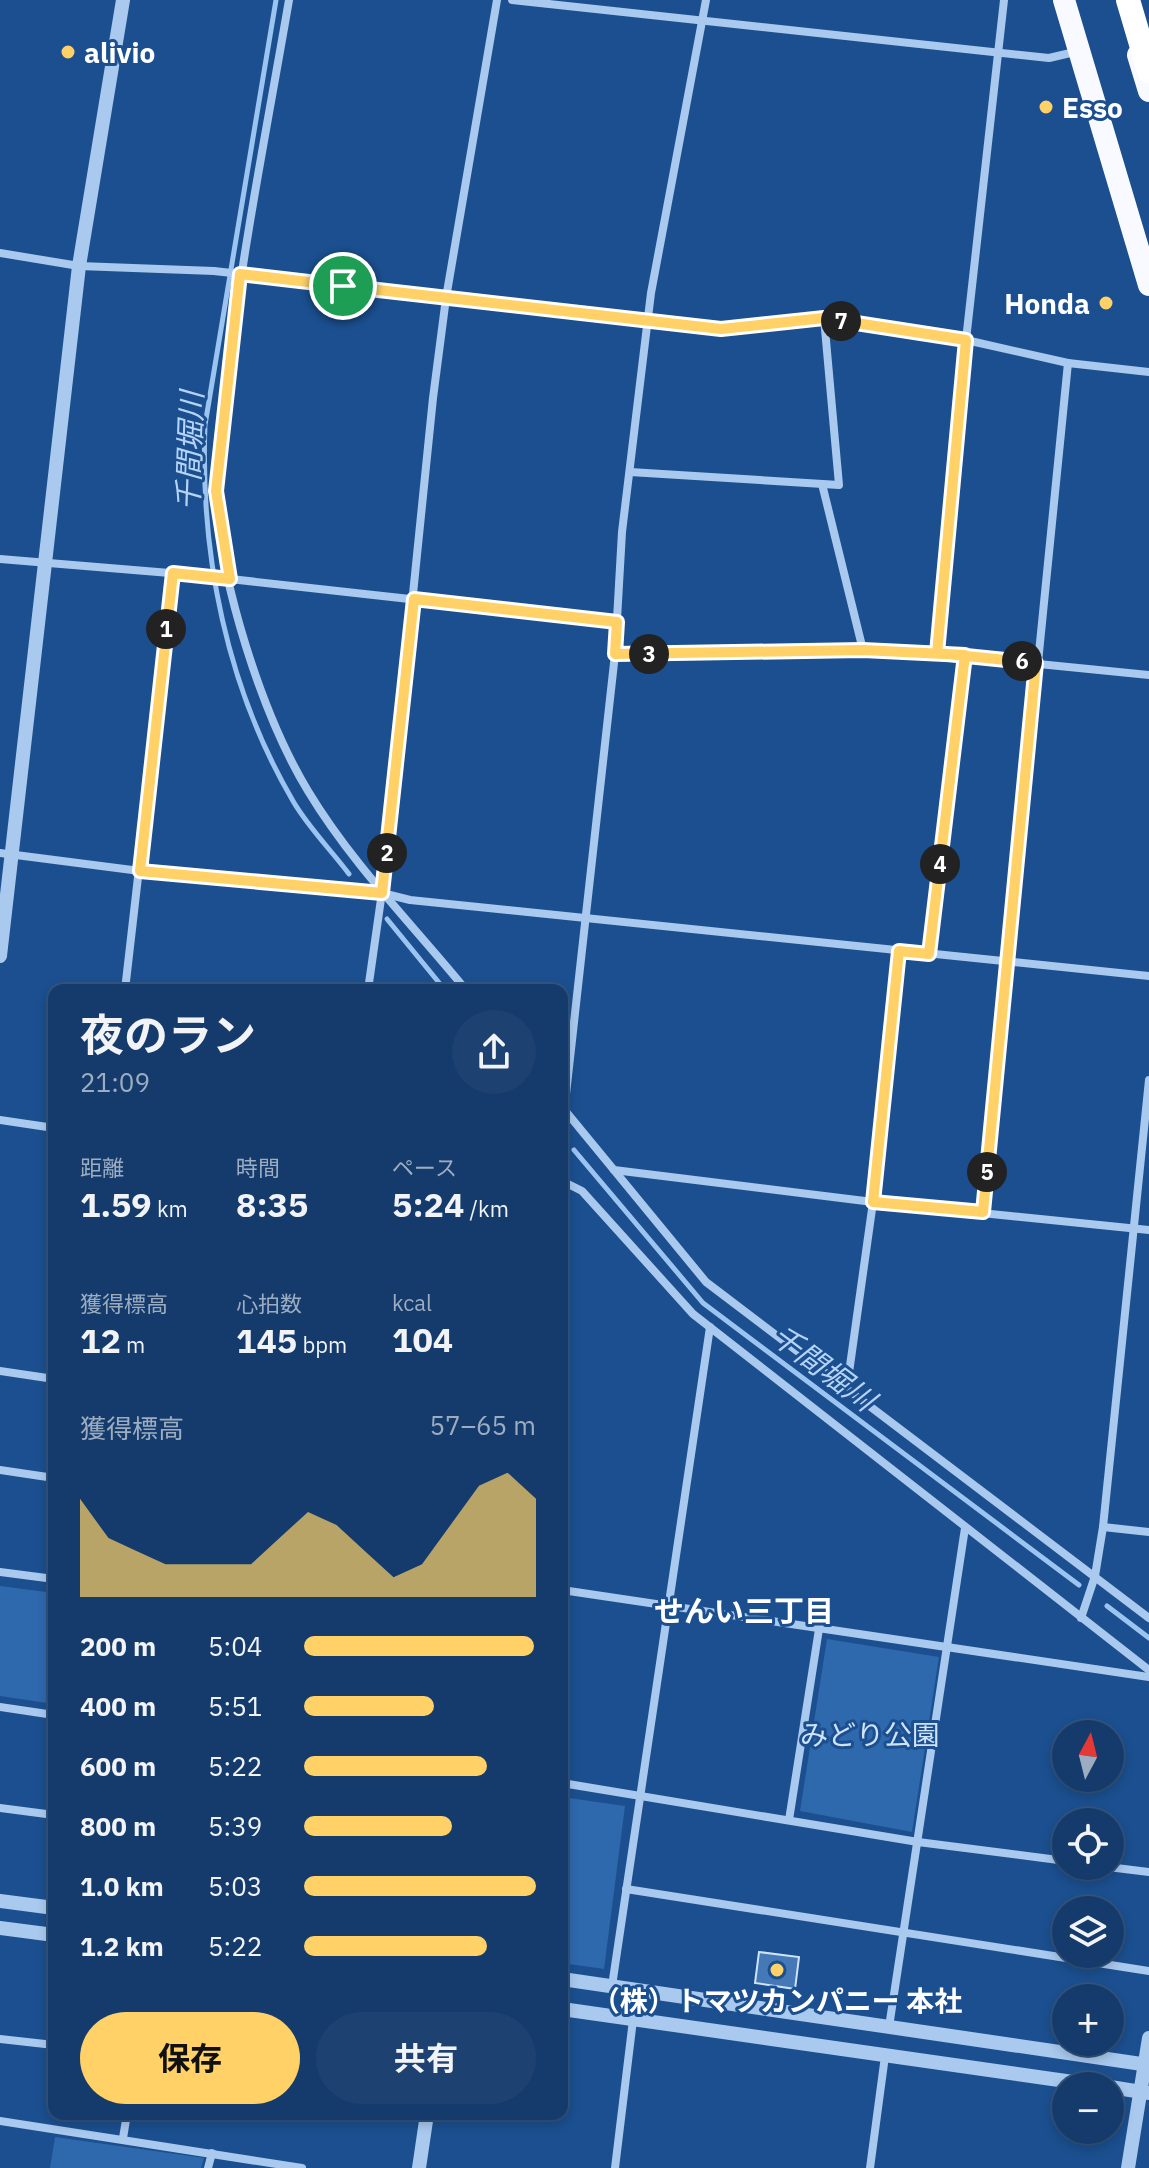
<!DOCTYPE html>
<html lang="ja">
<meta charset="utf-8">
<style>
:root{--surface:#143b6b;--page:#1d4271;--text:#f1f3f6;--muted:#9dadc1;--line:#33557e;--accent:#ffd166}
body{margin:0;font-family:"IBM Plex Sans","Noto Sans JP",sans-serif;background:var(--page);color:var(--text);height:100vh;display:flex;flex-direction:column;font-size:30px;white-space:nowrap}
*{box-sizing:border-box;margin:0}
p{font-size:26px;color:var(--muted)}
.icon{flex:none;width:44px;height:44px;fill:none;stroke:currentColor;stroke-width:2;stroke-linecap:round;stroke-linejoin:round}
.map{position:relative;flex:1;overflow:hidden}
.sheet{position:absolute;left:48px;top:984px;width:520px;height:1136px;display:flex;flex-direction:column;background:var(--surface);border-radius:16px;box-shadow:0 4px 12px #0003,0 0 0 2px var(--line)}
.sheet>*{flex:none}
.needle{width:52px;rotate:7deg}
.fabs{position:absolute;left:1052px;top:1720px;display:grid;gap:16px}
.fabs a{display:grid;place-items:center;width:72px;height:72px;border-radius:50%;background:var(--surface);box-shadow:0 4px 12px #0003,0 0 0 2px var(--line);font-size:40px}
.pin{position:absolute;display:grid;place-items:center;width:68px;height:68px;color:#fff;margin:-34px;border:4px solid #fff;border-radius:50%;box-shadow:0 2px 8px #0007}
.km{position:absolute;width:40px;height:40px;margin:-20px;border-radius:50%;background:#222;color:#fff;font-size:22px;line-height:40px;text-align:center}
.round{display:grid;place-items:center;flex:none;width:84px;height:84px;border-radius:42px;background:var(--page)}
.overview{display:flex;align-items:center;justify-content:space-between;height:136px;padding:0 32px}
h1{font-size:44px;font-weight:700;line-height:60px}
.stats{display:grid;grid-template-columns:repeat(3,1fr);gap:12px;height:136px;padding:8px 32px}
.stats div{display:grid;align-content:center}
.stats b{font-size:34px;font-weight:700}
.stats small{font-size:22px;font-weight:400}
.stats p{font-size:22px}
.chart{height:224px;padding:16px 32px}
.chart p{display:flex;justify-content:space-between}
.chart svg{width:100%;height:144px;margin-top:8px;fill:var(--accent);opacity:.7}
.cta{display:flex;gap:16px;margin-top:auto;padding:16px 32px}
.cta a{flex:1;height:92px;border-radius:48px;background:var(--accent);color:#111;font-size:32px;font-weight:700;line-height:92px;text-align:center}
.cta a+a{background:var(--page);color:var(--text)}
ul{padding:0 32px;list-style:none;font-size:26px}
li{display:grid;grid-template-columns:128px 96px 1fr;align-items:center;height:60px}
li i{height:20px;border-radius:10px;background:var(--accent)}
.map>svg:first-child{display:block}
.green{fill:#2e69ad}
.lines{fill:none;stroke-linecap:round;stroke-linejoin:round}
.stream{stroke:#9cc4f0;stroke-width:5}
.building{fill:#4478b7;stroke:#cfe3fa;stroke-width:2}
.minor{stroke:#a9c9ee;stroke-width:8}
.tertiary{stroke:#a9c9ee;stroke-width:14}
.trunk{stroke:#f8faff;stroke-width:22}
.motorway-bridge{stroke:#fff;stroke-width:24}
.route-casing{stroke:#fff;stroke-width:16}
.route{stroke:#ffd166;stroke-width:10}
.poi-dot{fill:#ffd166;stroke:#1b4f8f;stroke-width:3}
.labels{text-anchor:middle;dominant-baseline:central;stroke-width:6;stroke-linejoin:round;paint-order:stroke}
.poi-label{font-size:28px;font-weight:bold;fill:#fff;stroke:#1b4f8f;text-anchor:start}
.park-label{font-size:28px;fill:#cfe3fa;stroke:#1b4f8f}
.water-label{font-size:30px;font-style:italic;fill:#b5d3f5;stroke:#1b4f8f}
.neighbourhood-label{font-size:30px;font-weight:bold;fill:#fff;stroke:#1b4f8f}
</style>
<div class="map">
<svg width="1149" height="2168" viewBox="0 0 1149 2168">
<rect width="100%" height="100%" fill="#1b4f8f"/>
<!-- green -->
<g class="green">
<path d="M0,1586l54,7v111l-54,-8z"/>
<path d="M827,1639l112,18 -27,175 -112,-21z"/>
<path d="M562,1797l63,9 -21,163 -42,-6z"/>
<path d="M55,2137l149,21 -3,10h-151z"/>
</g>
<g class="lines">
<!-- stream -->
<g class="stream">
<path d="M276,0l-71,425c-5,131 22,263 88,376 15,26 38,49 56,73"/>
<path d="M387,919l58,71"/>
<path d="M574,1150l129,153 376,282"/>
<path d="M1107,1606l42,32"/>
</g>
</g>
<!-- building -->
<path class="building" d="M759,1952l40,5 -4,32 -40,-6z"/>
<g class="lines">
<!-- minor -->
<g class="minor">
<path d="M289,0c-21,122 -45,242 -60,365 -5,42 -15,84 -13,127 3,88 46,223 92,299 44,73 104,133 158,199"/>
<path d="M512,0l537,58 30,-7"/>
<path d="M0,253l79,13 135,5 507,58 103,-11"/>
<path d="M630,472l209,13 -15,-167 142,22 102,23 81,9"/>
<path d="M822,484l41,166"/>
<path d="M0,559l194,16 423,47"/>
<path d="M937,653l29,-313 38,-340"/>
<path d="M615,654l283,-4 251,25"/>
<path d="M0,853l140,18 242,22 28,7 739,76"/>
<path d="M929,954l36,-299"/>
<path d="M125,990l48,-417"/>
<path d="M368,990l16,-112 49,-480 13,-100 51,-298"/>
<path d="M563,1108l143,174 443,336"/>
<path d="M0,1120l54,8"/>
<path d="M562,1130l53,-476 7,-122 29,-239 55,-293"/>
<path d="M614,1170l259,32 276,28"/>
<path d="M562,1181l20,10 111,123 456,356"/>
<path d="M983,1212l85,-849"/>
<path d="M0,1371l54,8"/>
<path d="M847,1387l26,-185 26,-251"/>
<path d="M0,1470l54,8"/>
<path d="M1103,1527l46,5"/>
<path d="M0,1572l54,7"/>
<path d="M562,1590l587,87"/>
<path d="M1081,1618l14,-42 8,-49 46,-447"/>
<path d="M0,1707l54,8"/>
<path d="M562,1783l356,59 148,19"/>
<path d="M0,1808l54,7"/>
<path d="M789,1820l30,-191"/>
<path d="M1100,1866l49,6"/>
<path d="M626,1889l523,82"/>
<path d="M612,1986l98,-659"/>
<path d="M889,2027l76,-499"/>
<path d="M0,2039l54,6"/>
<path d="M0,2121l302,47"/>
<path d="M123,2138l4,-24"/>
<path d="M208,2168l4,-15"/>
<path d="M615,2168l18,-148"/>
<path d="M870,2168l15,-112"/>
</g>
<!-- tertiary -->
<g class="tertiary">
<path d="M0,956l79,-690 44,-266"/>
<path d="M0,1901l54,7"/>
<path d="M0,1928l54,7"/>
<path d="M562,1979l587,86"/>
<path d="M562,2009l539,77"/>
<path d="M1110,2087l39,6"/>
<path d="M419,2168l8,-54"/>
<path d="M1128,2168l21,-130"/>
</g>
<!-- trunk -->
<g class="trunk">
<path d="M1064,0l85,285"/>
<path d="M1138,55l11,36"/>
</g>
<!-- motorway-bridge -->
<path class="motorway-bridge" d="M1128,0l21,71"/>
</g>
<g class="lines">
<!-- route casing -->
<g class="route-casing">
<path id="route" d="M343,286l-103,-12 -24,217 14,88 -57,-6 -33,298 242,22 32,-294 203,23 -2,32 248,-4 102,5 -36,299 -30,-3 -26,251 110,10 53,-549 -99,-10 29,-313 -142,-22 -103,11 -378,-43"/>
</g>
<!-- route -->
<use href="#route" class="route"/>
</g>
<!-- markers -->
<g class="poi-dot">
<circle cx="68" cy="52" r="8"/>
<circle cx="1046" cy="107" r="8"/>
<circle cx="1106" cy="303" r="8"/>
<circle cx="777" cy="1970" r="8"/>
</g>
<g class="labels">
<!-- poi labels -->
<g class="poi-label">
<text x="84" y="52">alivio</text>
<text x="1062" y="107">Esso</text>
<text x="1090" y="303" text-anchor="end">Honda</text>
<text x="777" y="2000" text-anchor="middle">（株）トマツカンパニー 本社</text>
</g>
<!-- park labels -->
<g class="park-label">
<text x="870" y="1734">みどり公園</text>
</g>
<!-- water labels -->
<g class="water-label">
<text transform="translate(189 451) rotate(-88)">千間堀川</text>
<text transform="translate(824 1367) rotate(37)">千間堀川</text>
</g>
<!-- neighbourhood labels -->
<g class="neighbourhood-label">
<text x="744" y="1610">せんい三丁目</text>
</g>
</g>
</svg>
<div class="fabs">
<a><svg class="needle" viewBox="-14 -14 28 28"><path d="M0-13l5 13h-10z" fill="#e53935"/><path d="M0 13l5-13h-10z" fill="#9dadc1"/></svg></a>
<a><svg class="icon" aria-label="locate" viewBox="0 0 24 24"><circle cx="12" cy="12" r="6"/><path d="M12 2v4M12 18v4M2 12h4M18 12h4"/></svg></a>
<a><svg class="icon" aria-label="layers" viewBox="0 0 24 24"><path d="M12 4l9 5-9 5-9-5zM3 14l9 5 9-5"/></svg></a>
<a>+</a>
<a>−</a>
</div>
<div class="pin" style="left:343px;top:286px;background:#1e9e55"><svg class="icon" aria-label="arrive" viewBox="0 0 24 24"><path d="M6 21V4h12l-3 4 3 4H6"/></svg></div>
<b class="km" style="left:166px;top:629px">1</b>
<b class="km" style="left:387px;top:853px">2</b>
<b class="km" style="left:649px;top:654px">3</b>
<b class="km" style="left:940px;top:864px">4</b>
<b class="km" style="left:987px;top:1172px">5</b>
<b class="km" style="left:1022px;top:661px">6</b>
<b class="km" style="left:841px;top:321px">7</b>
<section class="sheet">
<div class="overview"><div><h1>夜のラン</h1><p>21:09</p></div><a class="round"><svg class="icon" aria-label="share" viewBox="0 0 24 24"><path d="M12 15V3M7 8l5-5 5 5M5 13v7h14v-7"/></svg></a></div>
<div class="stats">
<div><p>距離</p><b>1.59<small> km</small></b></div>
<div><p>時間</p><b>8:35</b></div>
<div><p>ペース</p><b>5:24<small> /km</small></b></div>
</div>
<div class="stats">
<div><p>獲得標高</p><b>12<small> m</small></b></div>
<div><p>心拍数</p><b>145<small> bpm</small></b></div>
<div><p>kcal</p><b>104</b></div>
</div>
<div class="chart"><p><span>獲得標高</span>57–65 m</p>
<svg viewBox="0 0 160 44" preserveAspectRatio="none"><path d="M0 44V14L10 26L20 30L30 34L40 34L50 34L60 34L70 26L80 18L90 22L100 30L110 38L120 34L130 22L140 10L150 6L160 14V44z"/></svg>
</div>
<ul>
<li><b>200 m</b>5:04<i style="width:99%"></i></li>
<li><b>400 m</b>5:51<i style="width:56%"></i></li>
<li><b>600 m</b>5:22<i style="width:79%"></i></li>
<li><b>800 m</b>5:39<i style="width:64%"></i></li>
<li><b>1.0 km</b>5:03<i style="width:100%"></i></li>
<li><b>1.2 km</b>5:22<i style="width:79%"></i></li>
</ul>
<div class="cta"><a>保存</a><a>共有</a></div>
</section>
</div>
